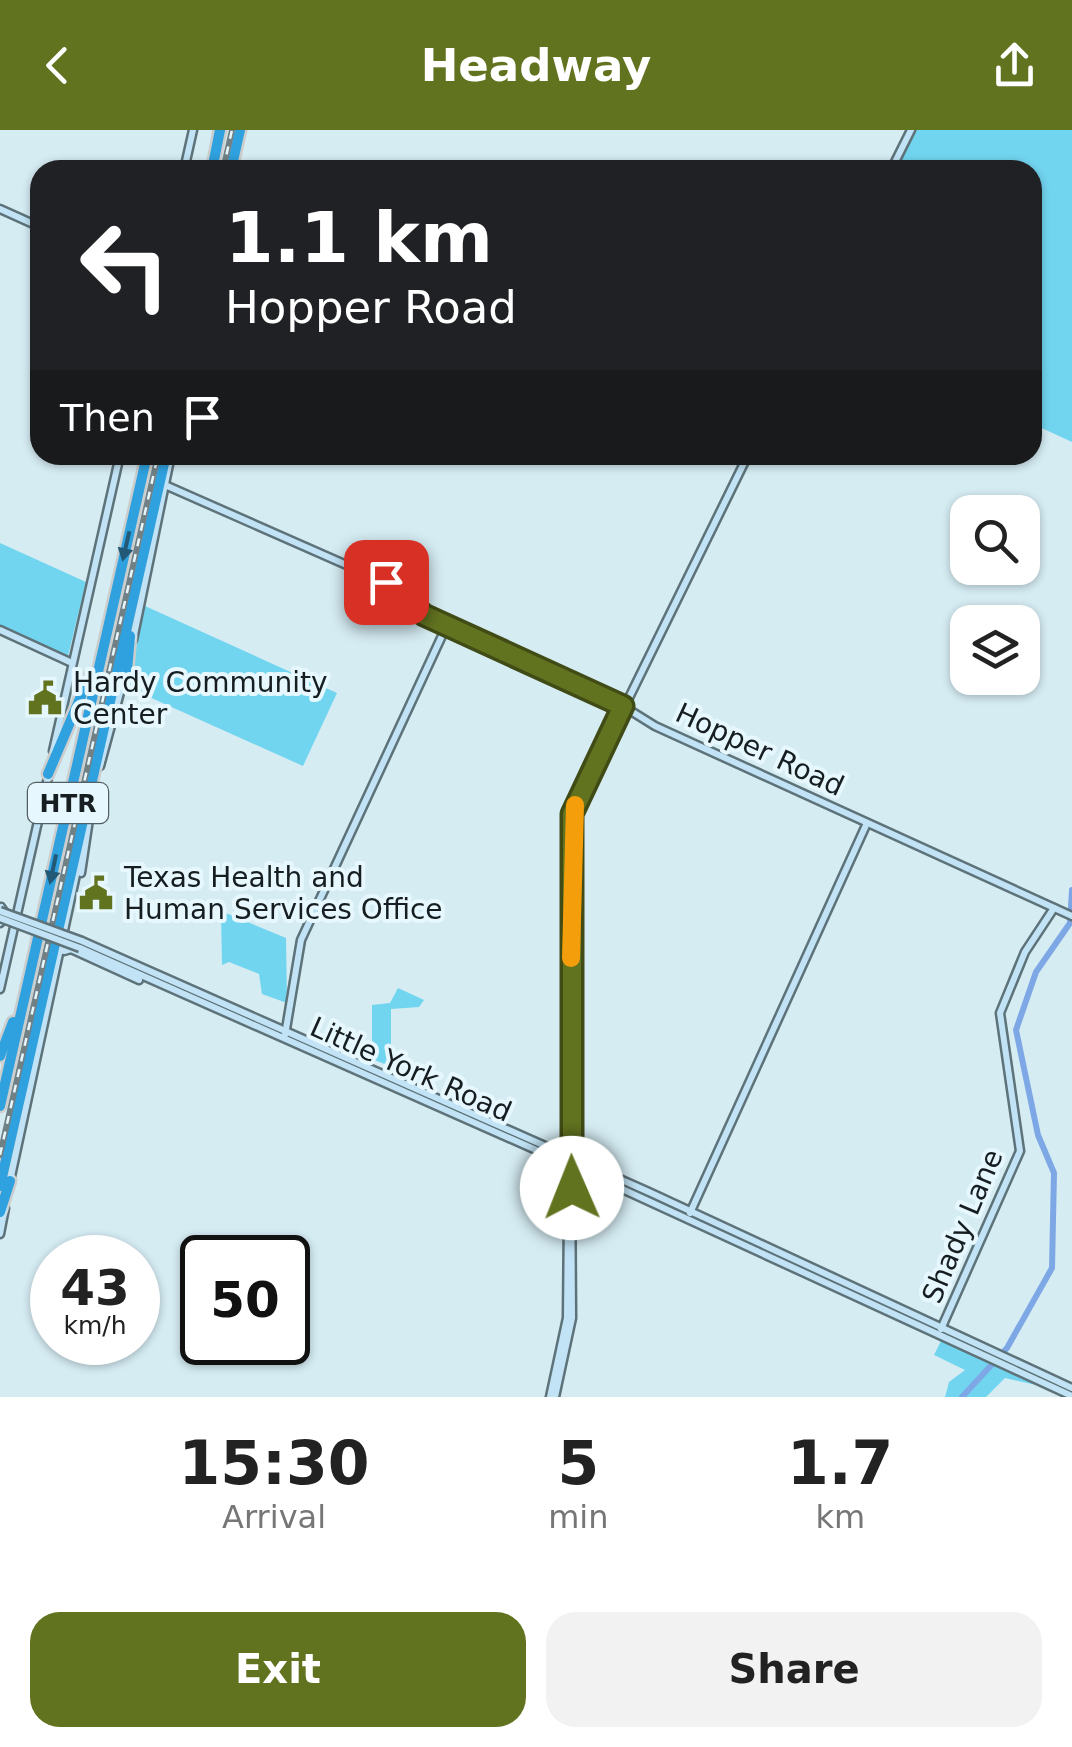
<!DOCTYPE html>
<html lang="en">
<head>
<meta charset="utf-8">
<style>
	body { margin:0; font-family:"DejaVu Sans",sans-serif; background:#f2f2f2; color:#222; height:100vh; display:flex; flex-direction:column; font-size:38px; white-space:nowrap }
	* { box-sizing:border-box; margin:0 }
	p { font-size:32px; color:#767676 }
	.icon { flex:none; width:55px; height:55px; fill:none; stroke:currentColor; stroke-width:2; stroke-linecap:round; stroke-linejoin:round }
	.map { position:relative; height:1267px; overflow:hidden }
	.panel { display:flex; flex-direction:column; background:#fff; flex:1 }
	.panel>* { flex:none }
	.banner { position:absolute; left:30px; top:30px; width:1012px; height:305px; border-radius:30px; box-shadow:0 2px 8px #0004; background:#202124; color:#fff; overflow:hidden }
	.tools { position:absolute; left:950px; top:365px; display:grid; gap:20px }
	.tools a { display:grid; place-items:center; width:90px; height:90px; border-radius:20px; background:#fff; box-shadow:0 2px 8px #0004; font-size:50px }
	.speed { position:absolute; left:30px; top:1105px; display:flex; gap:20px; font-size:50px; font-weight:700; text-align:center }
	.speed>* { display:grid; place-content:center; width:130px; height:130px; border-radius:50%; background:#fff; box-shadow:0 2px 8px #0004; line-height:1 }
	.speed small { font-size:25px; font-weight:400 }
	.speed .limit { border:5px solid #111; border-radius:15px; background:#fff; color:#111 }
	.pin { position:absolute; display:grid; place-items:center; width:85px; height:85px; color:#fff; margin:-42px; border-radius:20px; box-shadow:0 5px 15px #0006 }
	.me { position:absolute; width:110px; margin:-55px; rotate:359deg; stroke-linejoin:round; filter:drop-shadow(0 0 8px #0008) }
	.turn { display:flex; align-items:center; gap:35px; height:210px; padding:0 30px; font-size:45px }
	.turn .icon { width:130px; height:130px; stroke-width:2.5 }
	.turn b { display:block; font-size:70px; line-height:85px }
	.then { display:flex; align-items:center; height:95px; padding:0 30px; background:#0003; gap:20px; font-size:38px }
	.eta { display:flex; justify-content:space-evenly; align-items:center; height:170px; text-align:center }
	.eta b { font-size:60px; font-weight:600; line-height:70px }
	.action { display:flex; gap:20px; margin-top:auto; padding:20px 30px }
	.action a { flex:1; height:115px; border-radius:30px; background:#627320; color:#fff; font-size:40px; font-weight:600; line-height:115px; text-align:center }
	.action a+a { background:#f2f2f2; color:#222 }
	header { display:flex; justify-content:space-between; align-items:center; height:130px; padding:0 30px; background:#627320; color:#fff; font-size:45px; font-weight:600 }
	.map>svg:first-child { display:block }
	.green { fill:#72d5f0 }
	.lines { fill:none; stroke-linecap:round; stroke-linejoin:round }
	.river { stroke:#7ea8e5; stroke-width:6 }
	.secondary-casing { stroke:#5e7379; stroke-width:11 }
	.highway-casing { stroke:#cccece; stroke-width:15 }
	.secondary { stroke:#c1e3f5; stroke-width:6 }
	.highway { stroke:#2fa1df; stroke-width:10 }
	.rail-casing { stroke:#718085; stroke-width:6 }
	.rail { stroke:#e6f8fe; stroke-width:2.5; stroke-dasharray:8; stroke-linecap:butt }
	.secondary-bridge-casing { stroke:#5e7379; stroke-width:11; stroke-linecap:butt }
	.secondary-bridge { stroke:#c1e3f5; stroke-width:6 }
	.oneway { fill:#215976 }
	.route-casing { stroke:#404b15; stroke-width:25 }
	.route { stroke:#627320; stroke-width:18 }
	.slow { stroke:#f59e0b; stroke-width:18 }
	.labels { text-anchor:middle; stroke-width:8; stroke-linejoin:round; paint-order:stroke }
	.shield { fill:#e6f8fe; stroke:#545f63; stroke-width:2.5 }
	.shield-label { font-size:25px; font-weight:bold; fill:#161e21 }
	.poi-label { font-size:28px; fill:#161e21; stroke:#e6f8fe; text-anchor:start }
	.street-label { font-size:28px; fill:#161e21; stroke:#e6f8fe }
</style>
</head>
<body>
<header><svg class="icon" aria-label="back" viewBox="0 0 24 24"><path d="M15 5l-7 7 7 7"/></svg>Headway<svg class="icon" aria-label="share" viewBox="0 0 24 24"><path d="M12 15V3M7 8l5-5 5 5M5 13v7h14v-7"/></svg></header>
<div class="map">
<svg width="1072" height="1267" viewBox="0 0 1072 1267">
	<rect width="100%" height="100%" fill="#d5ecf3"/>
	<g class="green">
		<polygon points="914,0 1072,0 1072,312 1033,294 1032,40 894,40"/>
		<polygon points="0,413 86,452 68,526 0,496"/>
		<polygon points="145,476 337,563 303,636 127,557"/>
		<polygon points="221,781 286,808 287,873 262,864 259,844 229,832 222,835"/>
		<polygon points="398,858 424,870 419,877 391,879 391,932 387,935 372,929 372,875 390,873"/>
		<polygon points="941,1211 1036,1255 1005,1248 986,1267 945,1267 949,1252 965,1240 934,1225"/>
	</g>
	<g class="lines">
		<polyline class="river" points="962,1267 1007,1218 1052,1138 1054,1043 1038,1005 1016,900 1036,842 1070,793 1072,760"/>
		<g class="secondary-casing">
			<g id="secondary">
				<polyline points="184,40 193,0"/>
				<polyline points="891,40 911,0"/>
				<polyline points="0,79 40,97"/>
				<polyline points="165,355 376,448 424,485 623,576 655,596 1072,786"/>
				<polyline points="0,500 72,533"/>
				<polyline points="133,510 171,325"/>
				<polyline points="53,621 120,325"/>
				<polyline points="100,636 127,537"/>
				<polyline points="81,743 91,676"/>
				<polyline points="0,793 7,786 1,777"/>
				<polyline points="82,811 649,1062 1072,1258"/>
				<polyline points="80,818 570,1035 1072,1266"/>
				<polyline points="64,821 71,819 139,850"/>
				<polyline points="0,859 49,643"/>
				<polyline points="285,905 301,810 447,495"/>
				<polyline points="10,1051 80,726"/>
				<polyline points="690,1083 867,693"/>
				<polyline points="0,1104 5,1078"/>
				<polyline points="941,1199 1020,1021 1000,883 1025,822 1054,778"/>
				<polyline points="550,1267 567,1188 572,684 748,325"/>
				<polyline points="555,1267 572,1188 571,1036"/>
			</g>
		</g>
		<g class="highway-casing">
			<g id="highway">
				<polyline points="212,40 220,0"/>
				<polyline points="231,40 240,0"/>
				<polyline points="127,540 130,506"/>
				<polyline points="48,644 90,545"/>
				<polyline points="0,926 13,892"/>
				<polyline points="0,976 147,325"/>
				<polyline points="0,1056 166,325"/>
				<polyline points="0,1082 10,1051"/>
			</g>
		</g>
		<use href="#secondary" class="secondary"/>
		<use href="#highway" class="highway"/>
		<g class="rail-casing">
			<g id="rail">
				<polyline points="223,40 232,0"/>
				<polyline points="0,1025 158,325"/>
			</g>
		</g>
		<use href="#rail" class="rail"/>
		<g class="secondary-bridge-casing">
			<g id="secondary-bridge">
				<polyline points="0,781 82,811"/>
				<polyline points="0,788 80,818"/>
			</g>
		</g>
		<use href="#secondary-bridge" class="secondary-bridge"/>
	</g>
	<defs><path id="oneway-solid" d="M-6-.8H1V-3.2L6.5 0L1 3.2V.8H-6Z" transform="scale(2.5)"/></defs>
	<g class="oneway">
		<use href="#oneway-solid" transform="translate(126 416) rotate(103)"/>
		<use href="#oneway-solid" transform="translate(53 739) rotate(102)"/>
	</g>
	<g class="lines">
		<g class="route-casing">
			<polyline id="route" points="386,452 424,485 623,576 572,684 572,1058"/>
		</g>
		<use href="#route" class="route"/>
		<polyline class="slow" points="571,828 575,675"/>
	</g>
	<defs>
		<g id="civic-bare" transform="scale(2.7)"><path d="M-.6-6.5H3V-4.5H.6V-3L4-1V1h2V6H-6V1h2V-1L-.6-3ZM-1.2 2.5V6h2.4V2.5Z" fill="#627320" stroke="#e6f8fe" stroke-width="2.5" paint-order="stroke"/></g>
	</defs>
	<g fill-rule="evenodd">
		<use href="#civic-bare" x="45" y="568"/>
		<use href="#civic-bare" x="96" y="763"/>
	</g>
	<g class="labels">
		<rect class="shield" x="28" y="653" width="80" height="40" rx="8"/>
		<g class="shield-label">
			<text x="68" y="682">HTR</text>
		</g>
		<g class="poi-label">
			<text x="73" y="562">Hardy Community<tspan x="73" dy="32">Center</tspan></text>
			<text x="124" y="757">Texas Health and<tspan x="124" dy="32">Human Services Office</tspan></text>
		</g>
		<g class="street-label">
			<text transform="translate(760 619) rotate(25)" y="10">Hopper Road</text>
			<text transform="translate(411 939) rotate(24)" y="10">Little York Road</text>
			<text transform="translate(962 1096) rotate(-67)" y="10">Shady Lane</text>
		</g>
	</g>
</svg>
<div class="tools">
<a><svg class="icon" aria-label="search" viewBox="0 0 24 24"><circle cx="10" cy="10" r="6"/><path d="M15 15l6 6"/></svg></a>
<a><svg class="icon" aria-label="layers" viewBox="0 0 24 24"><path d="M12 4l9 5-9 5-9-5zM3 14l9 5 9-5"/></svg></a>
</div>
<div class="speed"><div>43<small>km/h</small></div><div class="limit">50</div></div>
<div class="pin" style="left:386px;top:452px;background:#d93025"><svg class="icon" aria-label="arrive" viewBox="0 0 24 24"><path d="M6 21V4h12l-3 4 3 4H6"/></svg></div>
<svg class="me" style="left:572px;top:1058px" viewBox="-20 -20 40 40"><circle r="19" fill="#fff"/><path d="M0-13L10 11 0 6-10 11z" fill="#627320"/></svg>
<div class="banner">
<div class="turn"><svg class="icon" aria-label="left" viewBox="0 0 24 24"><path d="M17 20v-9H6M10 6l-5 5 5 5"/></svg><div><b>1.1 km</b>Hopper Road</div></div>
<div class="then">Then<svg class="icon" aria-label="arrive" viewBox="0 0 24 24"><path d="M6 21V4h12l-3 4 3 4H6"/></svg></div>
</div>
</div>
<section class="panel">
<div class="eta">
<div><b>15:30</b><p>Arrival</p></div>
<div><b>5</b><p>min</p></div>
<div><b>1.7</b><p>km</p></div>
</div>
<div class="action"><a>Exit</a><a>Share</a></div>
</section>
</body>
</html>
